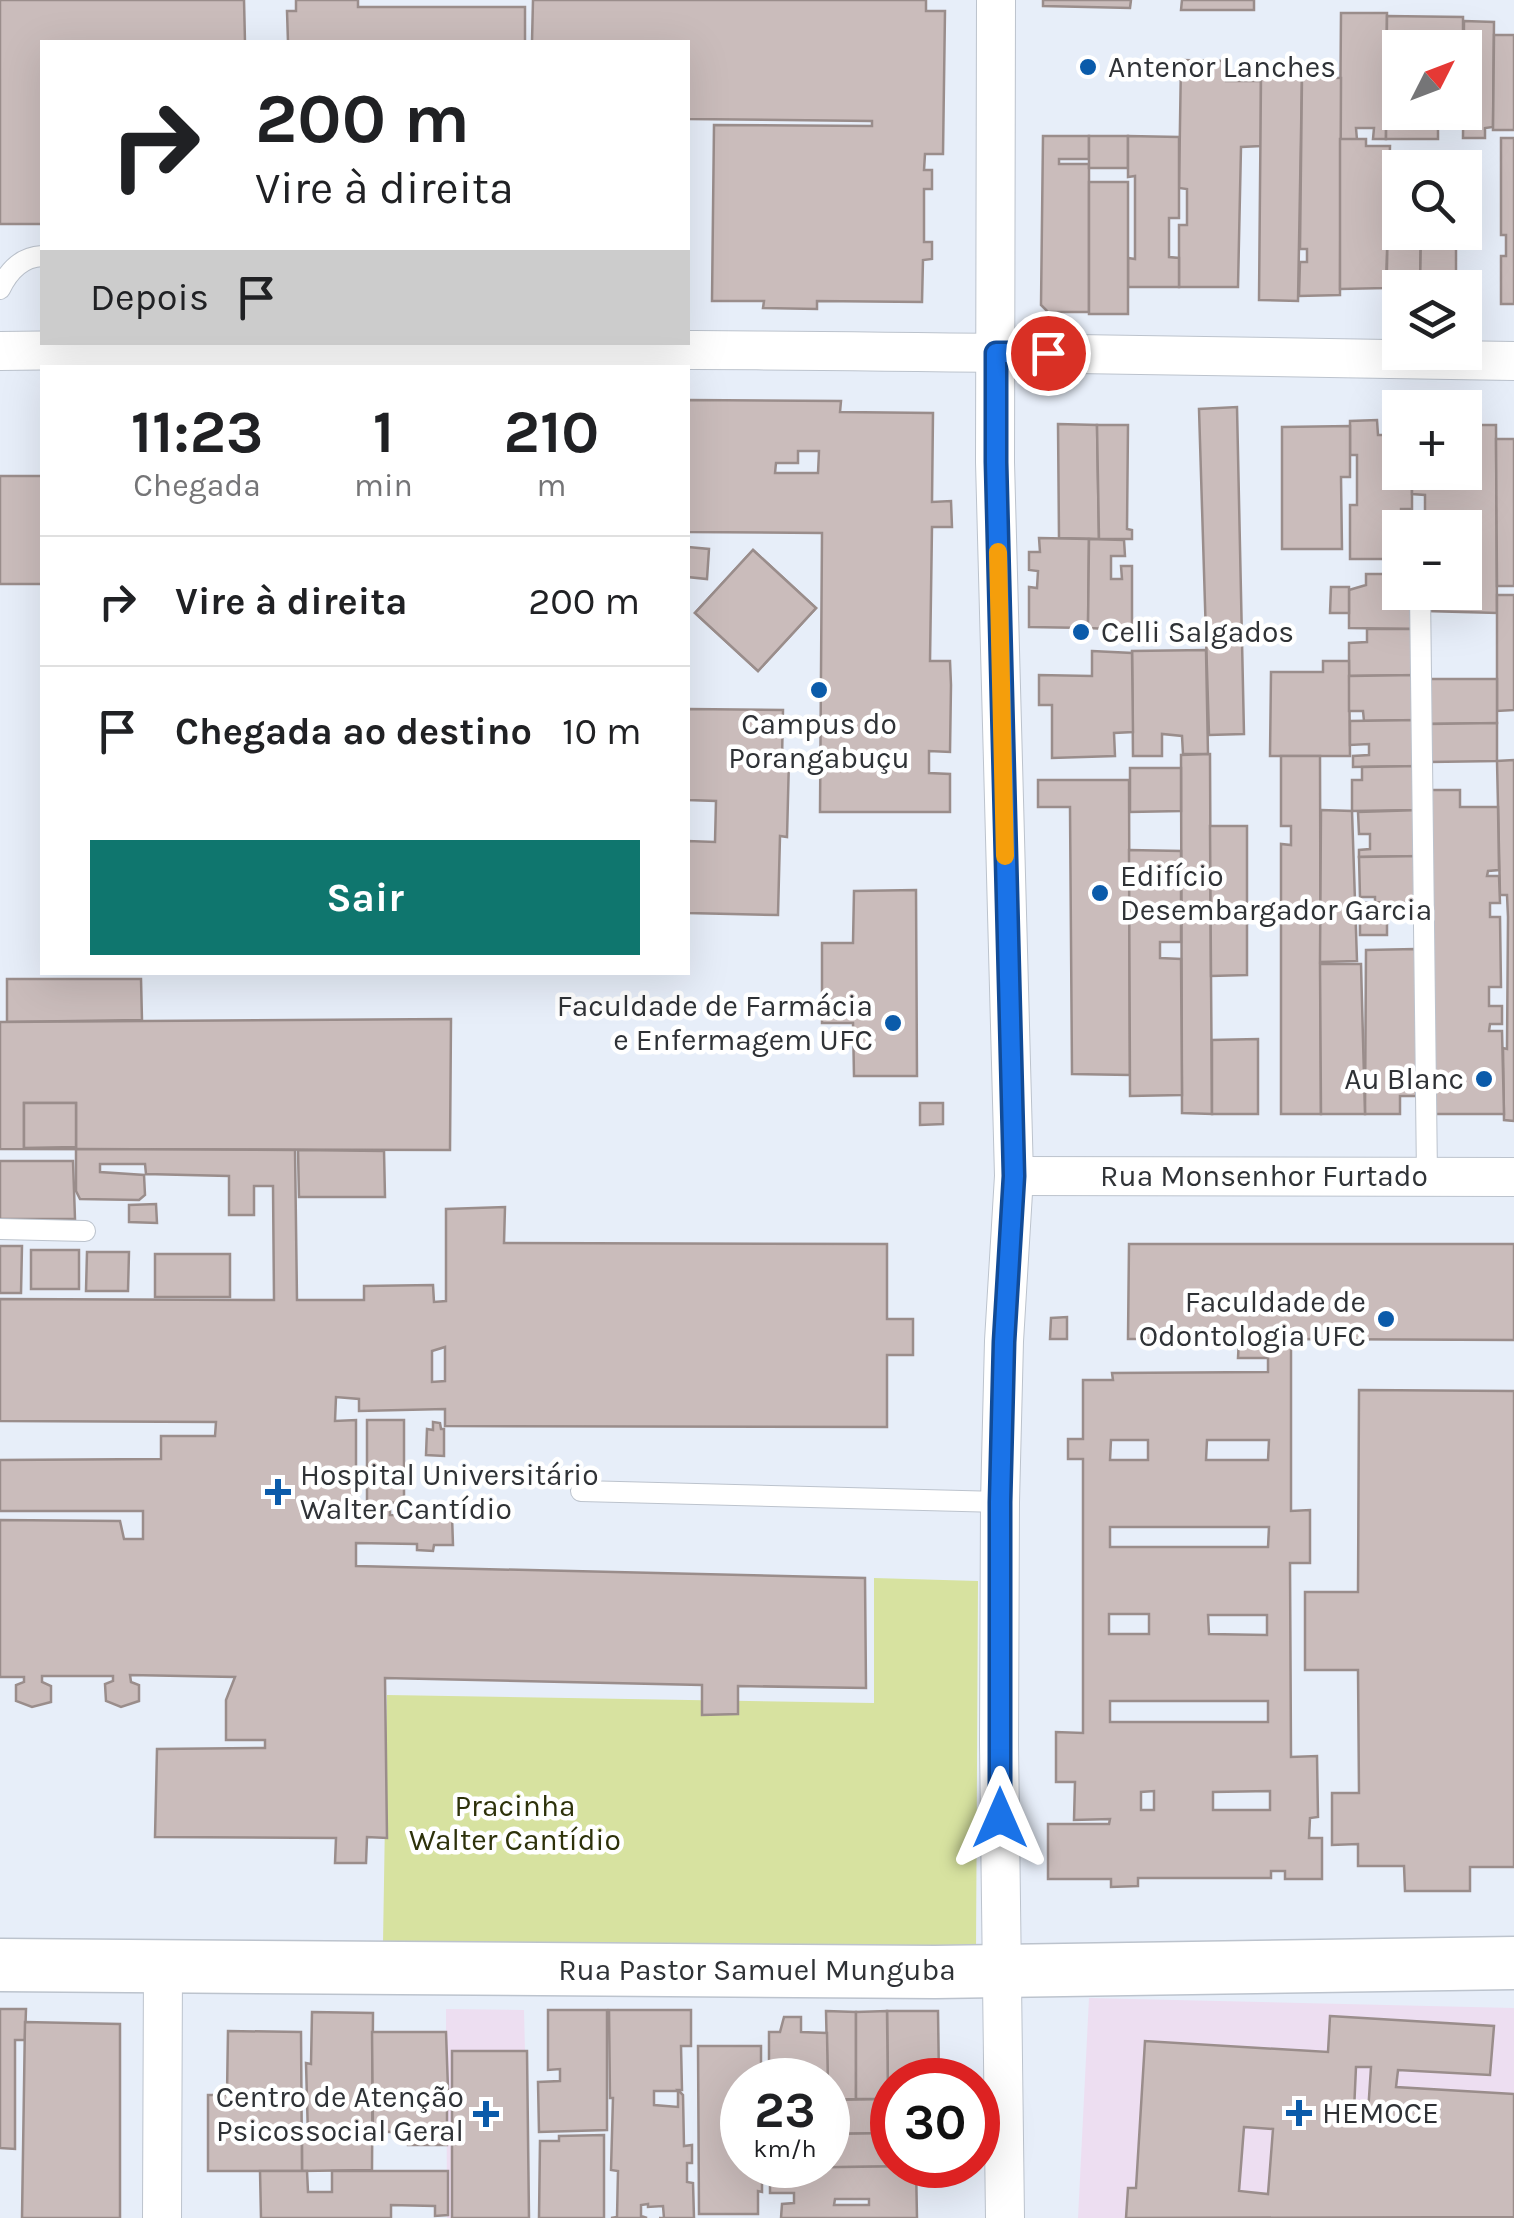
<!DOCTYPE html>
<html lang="pt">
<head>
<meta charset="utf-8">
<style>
	body { margin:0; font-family:Karla,sans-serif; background:#f2f2f2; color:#202124; height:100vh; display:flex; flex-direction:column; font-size:38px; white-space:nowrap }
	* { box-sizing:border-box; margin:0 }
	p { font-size:32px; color:#757577 }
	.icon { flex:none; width:55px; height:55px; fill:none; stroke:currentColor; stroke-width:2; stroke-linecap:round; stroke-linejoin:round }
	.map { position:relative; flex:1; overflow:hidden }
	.panel { position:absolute; left:40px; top:365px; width:650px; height:610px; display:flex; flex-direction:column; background:#fff; border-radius:0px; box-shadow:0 10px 40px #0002 }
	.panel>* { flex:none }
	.banner { position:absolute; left:40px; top:40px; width:650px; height:305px; border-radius:0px; box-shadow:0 10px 40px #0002; background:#fff; color:#202124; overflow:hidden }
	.needle { width:65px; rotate:48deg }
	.buttons { position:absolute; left:1382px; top:30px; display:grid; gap:20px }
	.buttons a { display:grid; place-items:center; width:100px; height:100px; border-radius:0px; background:#fff; box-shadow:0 10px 40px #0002; font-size:50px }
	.speed { position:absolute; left:720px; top:2058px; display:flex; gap:20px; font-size:50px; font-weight:700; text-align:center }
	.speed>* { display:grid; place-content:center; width:130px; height:130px; border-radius:50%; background:#fff; box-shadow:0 10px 40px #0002; line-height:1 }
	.speed small { font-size:25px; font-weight:400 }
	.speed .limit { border:15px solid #d22; background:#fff; color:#111 }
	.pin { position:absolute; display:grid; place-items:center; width:85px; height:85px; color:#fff; margin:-42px; border:5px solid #fff; border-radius:50%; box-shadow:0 2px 10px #0007 }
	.me { position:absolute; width:110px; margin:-55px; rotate:0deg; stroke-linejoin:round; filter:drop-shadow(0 0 8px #0008) }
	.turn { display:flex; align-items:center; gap:35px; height:210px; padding:0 50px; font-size:45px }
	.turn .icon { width:130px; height:130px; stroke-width:2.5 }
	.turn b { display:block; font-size:70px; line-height:85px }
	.then { display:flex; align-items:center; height:95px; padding:0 50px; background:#0003; gap:20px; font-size:38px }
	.eta { display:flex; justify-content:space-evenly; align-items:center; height:170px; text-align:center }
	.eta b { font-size:60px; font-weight:700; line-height:70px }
	.primary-button { display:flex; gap:20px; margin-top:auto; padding:20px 50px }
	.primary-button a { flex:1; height:115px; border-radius:0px; background:#0f766e; color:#fff; font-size:40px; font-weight:700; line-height:115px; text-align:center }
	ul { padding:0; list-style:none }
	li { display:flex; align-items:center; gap:30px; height:130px; padding:0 50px; border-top:2px solid #e0e0e0 }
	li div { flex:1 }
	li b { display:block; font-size:38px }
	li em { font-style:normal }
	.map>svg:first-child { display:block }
	.medical { fill:#eddef1 }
	.green { fill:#d7e2a0 }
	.building { fill:#cabcbb; stroke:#9a8d8b; stroke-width:2.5; fill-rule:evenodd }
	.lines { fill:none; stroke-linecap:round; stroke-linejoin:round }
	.lane-casing { stroke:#bcc3cd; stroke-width:22 }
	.street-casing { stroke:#bcc3cd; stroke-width:40 }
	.secondary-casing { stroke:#bcc3cd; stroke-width:55 }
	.lane { stroke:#fff; stroke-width:20 }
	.street { stroke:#fff; stroke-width:38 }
	.secondary { stroke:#fff; stroke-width:52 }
	.route-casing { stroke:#114b97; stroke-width:25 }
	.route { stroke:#1a73e8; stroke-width:18 }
	.slow { stroke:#f59e0b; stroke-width:18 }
	.poi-dot { fill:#0b5baa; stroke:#fff; stroke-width:4 }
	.labels { text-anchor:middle; stroke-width:9; stroke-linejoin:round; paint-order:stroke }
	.poi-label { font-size:30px; fill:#2f3236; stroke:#fff; text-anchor:start }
	.street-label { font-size:30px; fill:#2f3236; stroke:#fff }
	.park-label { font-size:30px; fill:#2d310a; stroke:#fff }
</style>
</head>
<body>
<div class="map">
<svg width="1514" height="2218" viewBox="0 0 1514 2218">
	<rect width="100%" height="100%" fill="#e7eef9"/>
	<g class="medical">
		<polygon points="1089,1998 1514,2008 1514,2218 1078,2218"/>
		<polygon points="446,2009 524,2010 529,2218 447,2218"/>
	</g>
	<polygon class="green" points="874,1578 978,1581 976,1953 383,1944 387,1695 874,1703"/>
	<g class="building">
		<polygon points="0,0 244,0 245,42 42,42 42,224 0,224"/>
		<polygon points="296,0 358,0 358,7 525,7 525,42 288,42 287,11 296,11"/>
		<polygon points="533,0 926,0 926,11 945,11 943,154 925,154 924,170 932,170 932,189 924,189 924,242 932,242 932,259 923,260 922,302 817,301 817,309 763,308 764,301 712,301 714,125 872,126 872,121 688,119 688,42 532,42"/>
		<polygon points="1043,0 1131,0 1130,8 1043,6"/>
		<polygon points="1182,0 1254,0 1254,10 1181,10"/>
		<polygon points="1341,13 1387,13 1386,139 1373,139 1374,128 1356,128 1357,140 1340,139"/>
		<polygon points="1387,16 1463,17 1463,48 1400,48 1400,112 1438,112 1438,139 1386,139"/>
		<polygon points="1464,21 1494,22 1493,127 1485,128 1485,138 1463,138"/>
		<polygon points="1494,35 1514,35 1514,130 1493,130"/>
		<polygon points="1181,60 1226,61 1226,81 1261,81 1261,146 1241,147 1238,287 1179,287 1179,225 1187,225 1187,189 1179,188"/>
		<polygon points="1261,77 1302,77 1298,301 1259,300"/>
		<polygon points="1302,77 1341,78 1340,295 1299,296 1300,262 1307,262 1307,249 1300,249"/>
		<polygon points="1043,136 1089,136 1089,159 1059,159 1059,164 1089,164 1089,312 1048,312 1041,305"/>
		<rect x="1089" y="136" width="39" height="32"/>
		<polygon points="1128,136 1179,137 1179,218 1169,218 1169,257 1179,258 1179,287 1128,287 1128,258 1135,259 1135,176 1128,177"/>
		<polygon points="1501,138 1514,138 1514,304 1501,304 1501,256 1506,256 1506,235 1501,235"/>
		<polygon points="1340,139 1366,139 1366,146 1390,146 1386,288 1340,289"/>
		<polygon points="1389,165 1421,166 1400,168 1400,232 1421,232 1420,288 1400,288 1400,317 1386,316"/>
		<rect x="1089" y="182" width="39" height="132"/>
		<polygon points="1421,232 1456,232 1456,288 1420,288"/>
		<path d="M688,400L841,401L840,412L933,413L932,502L951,501L952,527H932L930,661H950L951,685L950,752L929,751V773L950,774V812H820L822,533L688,532ZM798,451H819L818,473H775L776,463H798Z"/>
		<polygon points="1237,407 1244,734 1209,735 1199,409"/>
		<polygon points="1377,420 1378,435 1400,435 1400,472 1412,472 1412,509 1401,509 1400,559 1350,559 1350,505 1357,505 1357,455 1350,455 1350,421"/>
		<polygon points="1058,424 1097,425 1099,539 1059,538"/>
		<polygon points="1097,425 1128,425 1127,529 1132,530 1132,539 1099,539"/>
		<polygon points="1465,425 1496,425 1497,613 1426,611 1426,592 1465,592 1465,528 1425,528 1425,495 1412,494 1412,472 1465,472"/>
		<polygon points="1350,426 1350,477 1341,477 1342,549 1282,549 1282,427"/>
		<polygon points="1496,439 1514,439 1514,586 1497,586"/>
		<rect x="0" y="476" width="42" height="108"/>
		<polygon points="1039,538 1089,539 1088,628 1029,627 1029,587 1037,588 1038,571 1029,570 1029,552 1040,552"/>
		<polygon points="1089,539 1124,540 1125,556 1111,556 1111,579 1122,579 1121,566 1132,566 1132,630 1088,628"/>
		<polygon points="688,547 709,549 707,579 688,577"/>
		<path d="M753,550L816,608L758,671L695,613ZM755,597L768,609L756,623L743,610Z"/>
		<polygon points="753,550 816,608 758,671 695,613"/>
		<polygon points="1366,574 1400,574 1400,592 1415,592 1416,629 1349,628 1349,590 1366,585"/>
		<polygon points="1331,587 1349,587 1349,613 1330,613"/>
		<polygon points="1497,595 1514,595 1514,710 1497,711"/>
		<polygon points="1367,629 1416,629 1417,675 1349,676 1349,643 1367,642"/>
		<polygon points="1206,650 1208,754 1183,754 1182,736 1162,734 1162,756 1133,756 1132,651"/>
		<polygon points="1092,651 1132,653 1133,732 1114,733 1115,756 1052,758 1052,705 1039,705 1039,675 1092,676"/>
		<polygon points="1323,661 1349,661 1350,756 1270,756 1271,672 1323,672"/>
		<polygon points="1417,675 1418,720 1364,721 1363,711 1349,711 1349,676"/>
		<polygon points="1428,679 1497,679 1497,723 1428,724"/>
		<polygon points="688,709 783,710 782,759 789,759 787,837 780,836 778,915 688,913 688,841 715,842 716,801 688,800"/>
		<polygon points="1418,720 1419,766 1353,767 1353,756 1369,755 1369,744 1350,745 1350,721"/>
		<polygon points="1497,723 1497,761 1430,762 1428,724"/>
		<polygon points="1210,754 1211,976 1212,1114 1182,1113 1181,755"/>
		<polygon points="1281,756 1320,756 1321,1114 1281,1114 1281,844 1291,845 1291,826 1281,826"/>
		<polygon points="1514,760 1514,1121 1504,1120 1503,1048 1507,1049 1508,917 1507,895 1500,895 1497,761"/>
		<polygon points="1419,766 1420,810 1352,811 1352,780 1362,780 1362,767"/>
		<polygon points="1130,768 1181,768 1181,811 1130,812"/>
		<polygon points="1038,780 1129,780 1130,1075 1072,1074 1070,807 1038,807"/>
		<polygon points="1431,790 1460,790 1460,807 1498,807 1499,870 1488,871 1487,876 1499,876 1500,903 1490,903 1490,917 1500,917 1501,987 1489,987 1489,1006 1502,1006 1502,1024 1490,1024 1489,1031 1502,1031 1504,1114 1431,1114"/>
		<polygon points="1321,810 1352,811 1357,961 1320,962"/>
		<polygon points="1420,810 1421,856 1359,857 1359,850 1370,849 1370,834 1359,834 1358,812"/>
		<polygon points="1210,826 1247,826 1247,975 1211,976"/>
		<polygon points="1129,850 1181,851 1181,942 1160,942 1160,958 1181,959 1182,1095 1130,1096"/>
		<polygon points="1421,856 1422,903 1375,903 1375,897 1360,897 1359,857"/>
		<polygon points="916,890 917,1076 854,1076 853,1023 822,1023 822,943 853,943 854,891"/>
		<polygon points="1387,902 1387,935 1360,935 1360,903"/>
		<polygon points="1415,949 1421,1096 1400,1096 1400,1114 1365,1114 1366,950"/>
		<polygon points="1320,964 1361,964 1365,1114 1321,1114"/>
		<polygon points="7,979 141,979 142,1020 7,1022"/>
		<path d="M451,1019L450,1150L0,1149V1022ZM24,1103H76V1147L24,1148Z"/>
		<polygon points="1258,1039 1258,1114 1212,1114 1212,1040"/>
		<polygon points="24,1103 76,1103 76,1147 24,1148"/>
		<polygon points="920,1103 943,1103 943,1124 920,1125"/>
		<path d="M76,1149L295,1150L297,1300H364V1286L433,1285L434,1302L446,1301V1209L505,1207L504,1243L887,1244V1319H913V1355H887V1427L445,1426V1409L359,1411V1399L336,1397L335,1421L356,1420V1514L367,1515V1420H404V1502L390,1503V1515L452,1516L453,1545H434L433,1551L417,1550V1544L356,1543V1566L865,1578L866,1688L738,1686V1714L702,1715V1685L385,1678L387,1838L367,1837L366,1863H335L336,1838L155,1837L157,1749L265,1748V1740H226V1700L235,1677L130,1675L131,1682L139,1685V1701L121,1707L106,1701L105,1684L113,1681V1676H42V1682L51,1686V1702L32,1707L16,1701V1685L24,1682V1677H0V1520L120,1521L124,1539H143V1511H0V1460L161,1459V1436H215L216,1422L0,1421V1299L274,1300L273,1186H254V1215H229V1176L146,1174L145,1164H100V1172L144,1175L145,1195L139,1200L80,1199L76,1191ZM445,1347V1381L432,1382V1351Z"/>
		<polygon points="298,1150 384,1151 385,1197 299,1197"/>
		<polygon points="0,1161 73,1161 75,1219 0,1219"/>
		<polygon points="156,1204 157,1223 129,1222 129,1205"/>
		<path d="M1129,1244H1514V1340L1291,1339V1511L1310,1510V1563H1290L1291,1757L1317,1756L1318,1817L1310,1818L1309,1838H1322V1879H1285V1871H1271V1878H1138V1886L1111,1887V1879H1048V1824H1109L1110,1819L1074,1820L1075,1782H1056V1732L1083,1733V1459H1068V1439H1083V1380H1113L1112,1373L1268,1372V1358H1238L1239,1339H1128ZM1111,1440H1148V1460H1110ZM1207,1440H1269L1268,1460H1206ZM1110,1527H1269L1268,1547H1110ZM1109,1614H1149V1634H1109ZM1208,1615H1267V1635L1209,1634ZM1110,1701H1268V1722H1110ZM1154,1791V1810H1141V1792ZM1270,1791V1810H1213V1792Z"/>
		<polygon points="0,1246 22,1246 21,1293 0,1293"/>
		<rect x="31" y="1250" width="48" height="39"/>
		<polygon points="87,1252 129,1252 128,1291 86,1291"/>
		<rect x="155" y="1254" width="75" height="43"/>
		<polygon points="1067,1317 1067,1339 1050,1339 1051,1318"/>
		<polygon points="1359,1390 1514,1391 1514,1867 1470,1867 1470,1891 1405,1891 1404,1866 1358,1866 1358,1844 1332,1845 1332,1793 1359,1793 1358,1670 1305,1670 1305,1592 1358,1592"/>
		<polygon points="433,1422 440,1423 441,1429 444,1429 444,1456 426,1455 427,1429 433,1430"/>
		<polygon points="0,2009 26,2009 25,2040 15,2040 15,2149 0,2148"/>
		<polygon points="548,2010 607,2010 607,2130 539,2132 538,2082 560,2081 560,2069 548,2070"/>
		<path d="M609,2010H691V2046H681L682,2090H678L683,2095L684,2146L692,2145V2163H687V2182L693,2183L694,2218H659H664L663,2206L648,2207V2204L641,2205V2216L647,2218H611L617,2217L618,2171L611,2170L613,2098H610ZM654,2091H678V2107L654,2105Z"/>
		<polygon points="826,2011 856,2012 856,2099 828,2100"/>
		<polygon points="887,2011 938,2011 939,2080 892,2080 892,2099 888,2099"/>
		<polygon points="887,2011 888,2099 856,2099 856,2012"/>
		<polygon points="312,2012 373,2013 372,2170 302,2171 302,2137 308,2136 306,2063 311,2064"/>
		<path d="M1330,2016L1494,2026L1490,2075L1398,2070L1396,2087L1514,2094V2217L1126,2218L1128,2188H1136L1145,2041L1328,2052ZM1356,2067H1371L1368,2113L1354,2111ZM1244,2127L1273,2129L1268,2194L1239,2191Z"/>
		<polygon points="784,2017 801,2017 801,2032 827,2033 828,2089 828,2100 828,2080 769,2080 769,2032 780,2032"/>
		<polygon points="25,2022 120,2024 120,2218 22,2218"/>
		<polygon points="228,2031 301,2032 302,2171 208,2171 208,2095 227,2095"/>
		<polygon points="372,2032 446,2032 448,2089 439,2090 439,2097 447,2096 447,2145 408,2145 408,2133 373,2131"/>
		<polygon points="698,2046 761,2046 761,2080 742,2080 742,2165 762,2165 762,2192 758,2191 758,2214 699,2214"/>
		<polygon points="452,2051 527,2051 529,2218 452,2218"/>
		<polygon points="888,2099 892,2099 892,2133 828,2134 828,2100"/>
		<polygon points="892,2133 892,2165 942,2165 942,2166 770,2168 770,2165 828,2165 828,2134"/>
		<polygon points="604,2135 604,2218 539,2218 540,2141 559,2141 559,2136"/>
		<path d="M916,2166L917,2218H781L782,2204L794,2203V2193H770V2168ZM835,2199H869V2205H834Z"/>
		<polygon points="260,2171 307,2171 308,2192 332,2192 332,2171 448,2171 448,2215 435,2216 435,2206 391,2205 391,2218 261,2218"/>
	</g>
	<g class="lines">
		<g class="lane-casing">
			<g id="lane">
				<path d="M0,289C9,270 22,257 42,256"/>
				<polyline points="1420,592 1427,1177"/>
				<polyline points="0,1229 85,1231"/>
				<polyline points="581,1491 1000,1502"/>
			</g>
		</g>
		<g class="street-casing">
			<g id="street">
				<polyline points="996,0 995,462 1014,1176 1004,1341 1000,1502 999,1744 1005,2218"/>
				<path d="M0,351C505,345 1009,352 1514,361"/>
				<polyline points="1014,1176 1514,1177"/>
				<polyline points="162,2218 163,1966"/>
			</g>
		</g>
		<g class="secondary-casing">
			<polyline id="secondary" points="0,1965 935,1972 1514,1963"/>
		</g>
		<use href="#lane" class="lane"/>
		<use href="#street" class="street"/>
		<use href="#secondary" class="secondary"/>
	</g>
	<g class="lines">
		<g class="route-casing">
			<polyline id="route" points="1000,1818 1000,1502 1004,1342 1014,1176 996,462 996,353 1048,353"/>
		</g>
		<use href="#route" class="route"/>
		<polyline class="slow" points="998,552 1005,856"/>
	</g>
	<g class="poi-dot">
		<circle cx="1088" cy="67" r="10"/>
		<circle cx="1081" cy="632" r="10"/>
		<circle cx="819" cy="690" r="10"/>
		<circle cx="1100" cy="893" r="10"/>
		<circle cx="893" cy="1023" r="10"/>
		<circle cx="1484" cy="1079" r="10"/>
		<circle cx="1386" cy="1319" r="10"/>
		<path d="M273 1477h10v10h10v10h-10v10h-10v-10h-10v-10h10z"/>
		<path d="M1294 2098h10v10h10v10h-10v10h-10v-10h-10v-10h10z"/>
		<path d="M481 2099h10v10h10v10h-10v10h-10v-10h-10v-10h10z"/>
	</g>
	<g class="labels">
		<g class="poi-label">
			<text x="1108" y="77">Antenor Lanches</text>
			<text x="1101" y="642">Celli Salgados</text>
			<text x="819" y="734" text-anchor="middle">Campus do<tspan x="819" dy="34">Porangabuçu</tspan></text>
			<text x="1120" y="886">Edifício<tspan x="1120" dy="34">Desembargador Garcia</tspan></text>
			<text x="873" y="1016" text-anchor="end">Faculdade de Farmácia<tspan x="873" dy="34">e Enfermagem UFC</tspan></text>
			<text x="1464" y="1089" text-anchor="end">Au Blanc</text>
			<text x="1366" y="1312" text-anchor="end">Faculdade de<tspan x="1366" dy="34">Odontologia UFC</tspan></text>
			<text x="300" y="1485">Hospital Universitário<tspan x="300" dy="34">Walter Cantídio</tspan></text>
			<text x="464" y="2107" text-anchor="end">Centro de Atenção<tspan x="464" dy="34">Psicossocial Geral</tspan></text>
			<text x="1322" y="2123">HEMOCE</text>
		</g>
		<g class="street-label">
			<text x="1264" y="1186">Rua Monsenhor Furtado</text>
			<text x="757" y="1980">Rua Pastor Samuel Munguba</text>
		</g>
		<g class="park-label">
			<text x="515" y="1816">Pracinha<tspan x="515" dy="34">Walter Cantídio</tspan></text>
		</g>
	</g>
</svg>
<div class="buttons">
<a><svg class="needle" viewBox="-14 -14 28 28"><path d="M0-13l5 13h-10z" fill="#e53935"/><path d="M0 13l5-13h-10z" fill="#757577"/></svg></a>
<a><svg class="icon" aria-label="search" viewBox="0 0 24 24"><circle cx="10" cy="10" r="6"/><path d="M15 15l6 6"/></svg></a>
<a><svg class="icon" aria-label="layers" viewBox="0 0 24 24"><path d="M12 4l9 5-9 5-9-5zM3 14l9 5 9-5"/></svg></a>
<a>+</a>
<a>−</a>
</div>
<div class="speed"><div>23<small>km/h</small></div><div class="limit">30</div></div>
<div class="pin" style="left:1048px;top:353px;background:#d93025"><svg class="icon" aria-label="arrive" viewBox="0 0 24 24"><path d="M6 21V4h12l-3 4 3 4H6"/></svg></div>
<svg class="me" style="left:1000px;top:1818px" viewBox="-20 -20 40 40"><path d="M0-17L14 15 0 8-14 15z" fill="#1a73e8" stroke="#fff" stroke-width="4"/></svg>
<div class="banner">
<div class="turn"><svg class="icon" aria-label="right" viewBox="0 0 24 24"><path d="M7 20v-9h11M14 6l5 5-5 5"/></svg><div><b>200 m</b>Vire à direita</div></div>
<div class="then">Depois<svg class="icon" aria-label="arrive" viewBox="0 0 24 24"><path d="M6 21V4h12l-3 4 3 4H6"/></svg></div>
</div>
<section class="panel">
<div class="eta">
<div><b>11:23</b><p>Chegada</p></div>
<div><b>1</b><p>min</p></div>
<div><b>210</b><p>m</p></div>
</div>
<ul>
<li><svg class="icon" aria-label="right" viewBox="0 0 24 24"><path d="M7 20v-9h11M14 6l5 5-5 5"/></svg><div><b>Vire à direita</b></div><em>200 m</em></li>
<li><svg class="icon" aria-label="arrive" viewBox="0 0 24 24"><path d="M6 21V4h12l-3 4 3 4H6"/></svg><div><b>Chegada ao destino</b></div><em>10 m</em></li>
</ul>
<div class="primary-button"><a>Sair</a></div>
</section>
</div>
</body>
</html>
